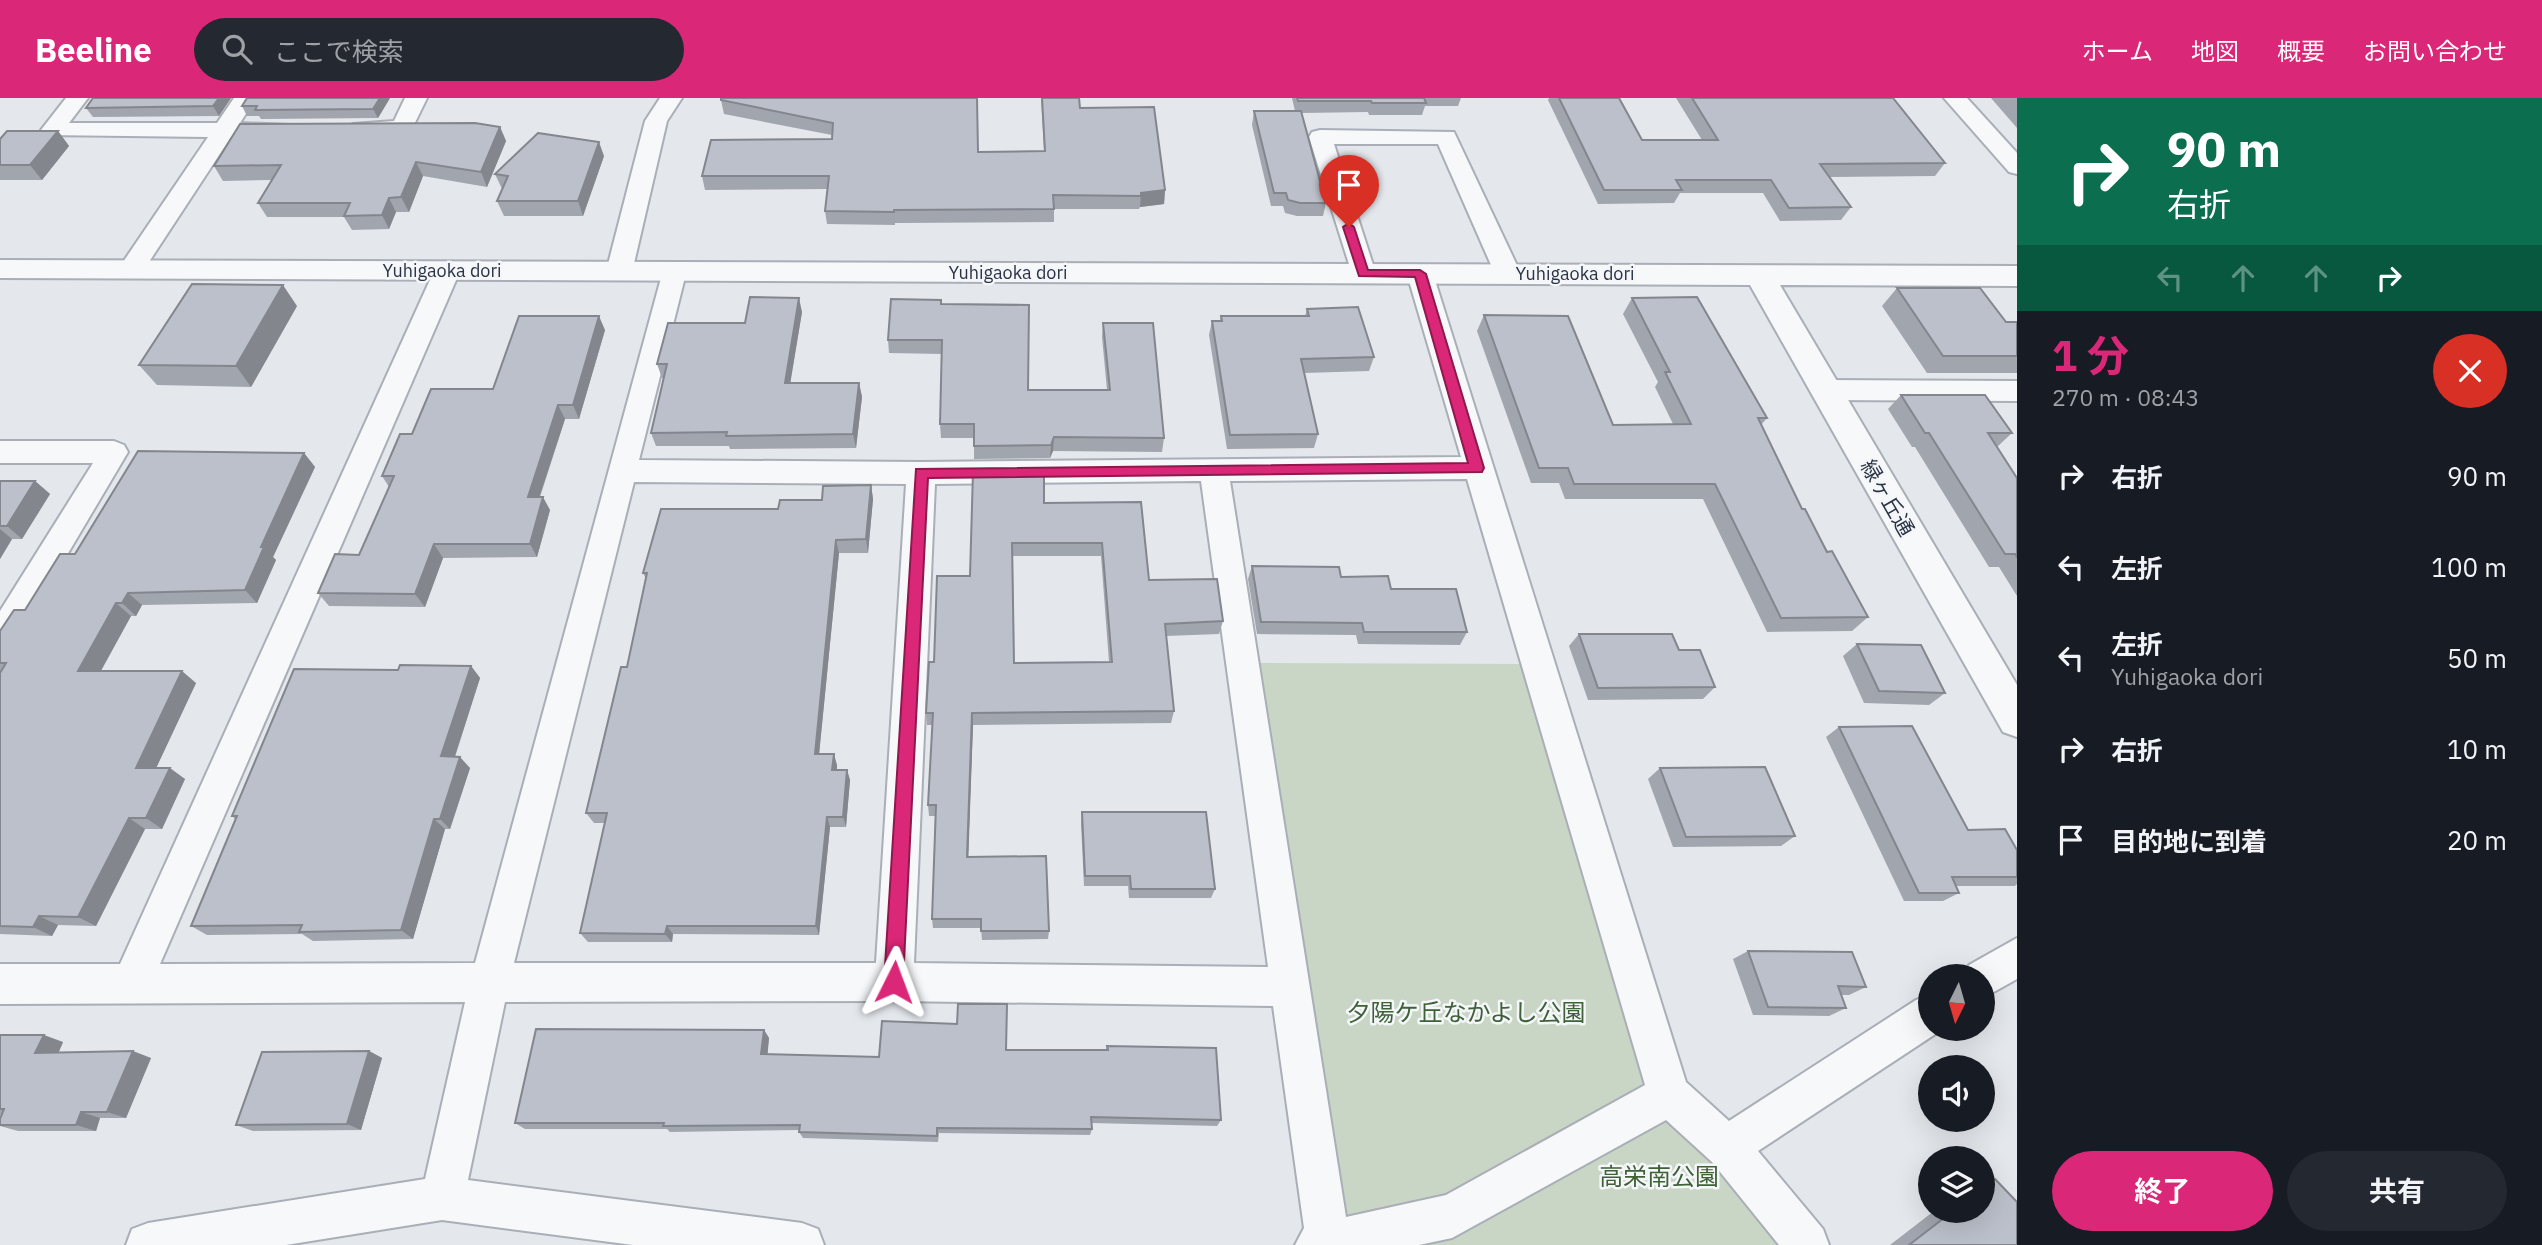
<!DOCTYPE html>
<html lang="ja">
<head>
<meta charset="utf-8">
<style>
	body { margin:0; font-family:"IBM Plex Sans","Noto Sans JP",sans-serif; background:#242831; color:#f1f3f6; height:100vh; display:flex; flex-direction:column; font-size:26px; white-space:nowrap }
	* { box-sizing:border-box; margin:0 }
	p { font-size:23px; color:#9ea1a6 }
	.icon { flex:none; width:38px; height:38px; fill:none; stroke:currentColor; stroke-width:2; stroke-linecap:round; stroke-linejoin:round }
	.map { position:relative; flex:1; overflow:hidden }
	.side { display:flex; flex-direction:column; background:#171b24; width:525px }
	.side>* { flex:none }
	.top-card { background:#0b6e4f; color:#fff; overflow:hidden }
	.needle { width:46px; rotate:185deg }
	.buttons { position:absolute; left:1918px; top:866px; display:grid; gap:14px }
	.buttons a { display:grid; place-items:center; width:77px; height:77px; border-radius:50%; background:#171b24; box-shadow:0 7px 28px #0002; font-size:35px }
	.pin { position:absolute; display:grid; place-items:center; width:60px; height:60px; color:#fff; margin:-72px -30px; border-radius:50% 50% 50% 0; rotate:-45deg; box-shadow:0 0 7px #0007 }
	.pin .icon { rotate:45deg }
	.me { position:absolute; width:77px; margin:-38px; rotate:3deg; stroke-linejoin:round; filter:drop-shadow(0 0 5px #0008) }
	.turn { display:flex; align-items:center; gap:24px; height:147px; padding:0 35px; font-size:32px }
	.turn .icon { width:91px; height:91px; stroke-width:2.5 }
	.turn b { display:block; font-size:49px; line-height:60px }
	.lanes { display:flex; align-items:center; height:66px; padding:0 35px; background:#0003; justify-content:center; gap:35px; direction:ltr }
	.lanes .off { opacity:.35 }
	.round { display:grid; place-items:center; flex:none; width:74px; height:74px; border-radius:37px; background:#242831 }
	.summary { display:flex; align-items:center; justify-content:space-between; height:119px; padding:0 35px }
	h1 { font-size:42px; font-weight:700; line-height:52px; color:#db2777 }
	.primary-button { display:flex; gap:14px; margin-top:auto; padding:14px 35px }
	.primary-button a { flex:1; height:80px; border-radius:42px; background:#db2777; color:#fff; font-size:28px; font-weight:700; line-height:80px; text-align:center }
	.primary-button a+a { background:#242831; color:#f1f3f6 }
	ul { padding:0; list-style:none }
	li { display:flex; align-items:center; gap:21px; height:91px; padding:0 35px }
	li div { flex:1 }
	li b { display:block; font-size:26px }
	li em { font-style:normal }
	header { display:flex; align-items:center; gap:42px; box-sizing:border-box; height:98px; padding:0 35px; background:#db2777; color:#fff }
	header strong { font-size:33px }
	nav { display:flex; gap:38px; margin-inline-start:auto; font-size:24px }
	.search { width:490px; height:63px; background:#242831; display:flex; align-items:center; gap:18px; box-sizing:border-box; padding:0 24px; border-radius:38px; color:#9ea1a6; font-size:26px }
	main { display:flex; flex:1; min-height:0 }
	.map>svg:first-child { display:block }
	.green { fill:#c9d6c5 }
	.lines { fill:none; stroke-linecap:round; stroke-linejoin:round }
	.minor-casing { stroke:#a9aeb7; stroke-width:4 }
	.tertiary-casing { stroke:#a9aeb7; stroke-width:4 }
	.minor { fill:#f7f8fa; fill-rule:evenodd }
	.tertiary { fill:#f7f8fa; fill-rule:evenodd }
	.wall { fill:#a1a5ae; fill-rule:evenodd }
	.shaded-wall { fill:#83868d }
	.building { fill:#bbc0ca; stroke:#83868d; stroke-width:2; fill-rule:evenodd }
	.route { fill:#db2777; stroke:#8e194d; stroke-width:2 }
	.labels { text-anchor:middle; stroke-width:5; stroke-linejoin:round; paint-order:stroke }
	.far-street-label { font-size:18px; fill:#2b3445; stroke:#f4f6f9 }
	.street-label { font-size:21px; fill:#2b3445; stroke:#f4f6f9 }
	.near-park-label { font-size:24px; fill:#3f6138; stroke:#f4f6f9 }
</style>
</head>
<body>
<header>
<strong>Beeline</strong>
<div class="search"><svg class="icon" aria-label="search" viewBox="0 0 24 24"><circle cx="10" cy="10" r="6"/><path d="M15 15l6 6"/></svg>ここで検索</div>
<nav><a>ホーム</a><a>地図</a><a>概要</a><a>お問い合わせ</a></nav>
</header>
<main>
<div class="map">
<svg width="2017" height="1147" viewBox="0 0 2017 1147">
	<rect width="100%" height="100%" fill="#e4e7ec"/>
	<polygon class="green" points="1242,565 1536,566 1669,997 1807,1147 1317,1147"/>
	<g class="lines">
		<g class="minor-casing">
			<g id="minor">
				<polygon points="66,0 88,0 69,25 217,25 234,0 256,0 240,25 291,27 294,32 291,37 283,39 231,39 141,176 132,178 123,176 119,170 208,39 44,37 41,32"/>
				<polygon points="405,0 427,0 410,35 361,38 353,36 350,31 353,26 394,23"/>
				<polygon points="660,0 682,0 667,23 632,174 628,180 619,182 610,180 606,174 645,23"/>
				<polygon points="1944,0 1967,0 2017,55 2017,76 2009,74"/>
				<polygon points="1320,32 1454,34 1521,176 1517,182 1508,184 1499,182 1495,176 1438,46 1334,46 1376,176 1372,182 1363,184 1354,182 1309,39 1312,34"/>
				<path d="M447,165L456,167L460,173L160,866L475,865L664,169L673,167L682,169L686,175L639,362L921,364L1461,359L1407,176L1411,170L1420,168L1429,170L1433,176L1686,984L1729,1023L1916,902L1930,896V931H1943L1758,1053L1823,1131L1829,1147H1779L1712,1064L1666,1022L1452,1140L1419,1147H1295L1304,1130L1273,908L894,903L505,904L468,1082L802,1125L818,1131L824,1147H633L442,1122L286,1147H126L132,1131L148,1125L425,1081L465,904L0,906V866H120L434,173L438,167ZM1467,381L1645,987L1446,1097L1346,1119L1230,383ZM1201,383L1268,869L914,865L935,386ZM634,384L906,386L876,865H514Z"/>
				<polygon points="1824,282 2017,283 2017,303 1824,302 1814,299 1810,292 1814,285"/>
				<polygon points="0,343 114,343 124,347 128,354 12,550 0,554 0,513 93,365 0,365"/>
				<polygon points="2017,840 2017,881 1983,900 1983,878 1964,878 1969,867"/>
			</g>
		</g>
		<g class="tertiary-casing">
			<polygon id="tertiary" points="0,162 2017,168 2017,188 1780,187 2017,587 2017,639 2003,634 1750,187 0,180"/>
		</g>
		<use href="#minor" class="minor"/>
		<use href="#tertiary" class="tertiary"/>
	</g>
	<g class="wall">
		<polygon points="93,0 231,0 219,18 93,19 86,10"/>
		<polygon points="390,0 378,20 261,21 259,18 247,18 242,8"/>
		<polygon points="1041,0 1079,0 1080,10 1165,92 1164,106 1140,109 1139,111 1054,111 1054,124 895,125 895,127 827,126 825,113 827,91 705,92 702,78 832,41 832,37 724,16 721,2 978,54 1044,53"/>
		<polygon points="1292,0 1461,0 1458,8 1425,8 1422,17 1369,17 1368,14 1301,15 1326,105 1323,118 1297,118 1285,115 1283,108 1271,108 1252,27 1254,13 1295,13"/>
		<polygon points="1549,0 1619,0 1642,42 1702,42 1676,0 1893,0 1945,65 1935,78 1830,79 1851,109 1841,122 1780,123 1763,95 1680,95 1674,105 1598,106 1548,2"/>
		<polygon points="1991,0 2017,0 2017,30"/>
		<polygon points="500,29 506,43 487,89 423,78 409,114 396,114 389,131 352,132 344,119 267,119 258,105 272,82 223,83 214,68"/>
		<polygon points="58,33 69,48 42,82 0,82 0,41"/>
		<polygon points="604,58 583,118 504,118 497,103 502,91 495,76"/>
		<polygon points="1897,190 2006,224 2017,224 2017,275 1927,275 1882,208"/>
		<polygon points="1632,200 1767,320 1761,327 1802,411 1868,519 1852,533 1767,534 1703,401 1565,401 1559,385 1531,385 1477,233 1484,217 1613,327 1673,326 1655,289 1658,284 1623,216"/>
		<polygon points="941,206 1028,292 1107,292 1102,239 1103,225 1164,340 1162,354 1053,353 1050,360 974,361 974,340 941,340 940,326 942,256 889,255 888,242"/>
		<polygon points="297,208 251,289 157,287 139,267"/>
		<polygon points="1307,211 1374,259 1369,273 1304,275 1318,336 1314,350 1227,351 1209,237 1212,223 1220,223 1221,218 1305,218"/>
		<polygon points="802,214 790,285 859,285 862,299 856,350 730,351 729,348 656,348 651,335 663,280 662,280 657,266 745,225"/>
		<polygon points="605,232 579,321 565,321 540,399 550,412 537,459 443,460 425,509 329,508 318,495 359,457 389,389 382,378 412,336 493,291"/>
		<polygon points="1901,297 2012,335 1997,349 2017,380 2017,498 1999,469 1989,469 1915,349 1912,349 1888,311"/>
		<polygon points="304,355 315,369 273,459 276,462 257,505 142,507 136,518 131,518 101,573 196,585 156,670 185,681 162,731 145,731 96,828 58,827 52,838 0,836 0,533 25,512 75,456"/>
		<polygon points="0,383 35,383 50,396 22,441 12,441 0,461"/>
		<polygon points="871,387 873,401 868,455 839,455 819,656 837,667 837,672 847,672 850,682 846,729 830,729 819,837 673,836 672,844 588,844 580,835 605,725 594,725 586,715 627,569 646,481 643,475 778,411 822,402"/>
		<path d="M1141,404L1149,482L1223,523L1219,536L1166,538L1174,613L1171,625L973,627L968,759L1049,833L1048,841L982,842L981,830H933L932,821L935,718H929L928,707L933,627H927L926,615L934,564L970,478L1044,405ZM1013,458H1101L1109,564L1014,565Z"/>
		<polygon points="1252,468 1341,479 1391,491 1467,534 1460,547 1358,546 1356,537 1257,536 1248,481"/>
		<polygon points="1579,536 1679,552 1715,589 1703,601 1588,602 1569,548"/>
		<polygon points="1857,546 1945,595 1929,607 1864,605 1843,558"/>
		<polygon points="471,568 480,580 455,659 470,670 450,731 445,731 413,841 313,843 302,836 207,837 191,828 235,721 232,718 398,572"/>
		<polygon points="1839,629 1968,732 2017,752 2017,786 2015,788 1956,788 1959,795 1943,803 1904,803 1826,639"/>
		<polygon points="1660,670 1795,738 1781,748 1673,749 1648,681"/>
		<polygon points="1082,714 1215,791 1211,800 1129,800 1128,788 1084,788 1081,725"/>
		<polygon points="1748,853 1866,889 1849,897 1841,897 1846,910 1829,918 1753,917 1733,861"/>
		<polygon points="764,932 769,940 767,956 879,959 1007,952 1106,952 1107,948 1221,1022 1217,1028 1091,1025 1092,1031 1090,1037 939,1035 938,1044 803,1040 799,1034 799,1032 670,1034 667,1031 525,1031 515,1025"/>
		<polygon points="0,937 63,944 59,954 151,960 126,1020 100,1020 96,1033 18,1033 0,1028 0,1021 2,1017 0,1017"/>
		<polygon points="369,953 382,960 361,1032 253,1033 236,1027"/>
		<polygon points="1995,1081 2017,1147 1890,1147 1934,1113 1983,1113 1983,1084"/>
	</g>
	<g class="shaded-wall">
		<polygon points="219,0 231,0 219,18 213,8"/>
		<polygon points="380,0 390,0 378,20 373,11"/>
		<polygon points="500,29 506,43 487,89 481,74"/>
		<polygon points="58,33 69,48 42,82 30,67"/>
		<polygon points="599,44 604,58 583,118 578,103"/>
		<polygon points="416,64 423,78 409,114 401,99"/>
		<polygon points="1165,92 1164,106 1140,109 1141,95"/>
		<polygon points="389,100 396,114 389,131 382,117"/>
		<polygon points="283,187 297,208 251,289 236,268"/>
		<polygon points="799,200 802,214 788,299 785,285"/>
		<polygon points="599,218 605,232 579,321 573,307"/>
		<polygon points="859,285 862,299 856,350 853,336"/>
		<polygon points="558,307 565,321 535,412 528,399"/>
		<polygon points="1054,339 1053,353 1050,360 1051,347"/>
		<polygon points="304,355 315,369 273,459 276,462 257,505 245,492 261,449"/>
		<polygon points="35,383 50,396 22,441 7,428"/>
		<polygon points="871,387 873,401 868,455 866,441"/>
		<polygon points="543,399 550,412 537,459 530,446"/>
		<polygon points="0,431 12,441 0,461"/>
		<polygon points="836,442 839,455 818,667 815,656"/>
		<polygon points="434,446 443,460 425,509 415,496"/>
		<polygon points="128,495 142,507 136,518 122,505"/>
		<polygon points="116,505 131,518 94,585 78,573"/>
		<polygon points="471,568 480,580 451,670 441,658"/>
		<polygon points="182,573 196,585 151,681 136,670"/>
		<polygon points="972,615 973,627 968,769 967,759"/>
		<polygon points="834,656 837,667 836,683 832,672"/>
		<polygon points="460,659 470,670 450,731 440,721"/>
		<polygon points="170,670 185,681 162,731 146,720"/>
		<polygon points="847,672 850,682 846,729 843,719"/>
		<polygon points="827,719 830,729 819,837 816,828"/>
		<polygon points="129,720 145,731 96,828 78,819"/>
		<polygon points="434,721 445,731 413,841 401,832"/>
		<polygon points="39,818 58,827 52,838 33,829"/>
		<polygon points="667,828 673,836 672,844 665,836"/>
		<polygon points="764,932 769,940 767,963 761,956"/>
		<polygon points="44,937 63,944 55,962 35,955"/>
		<polygon points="133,953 151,960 126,1020 107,1014"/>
		<polygon points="369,953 382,960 361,1032 347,1026"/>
		<polygon points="81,1014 100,1020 96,1033 76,1027"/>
	</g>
	<g class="building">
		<polygon points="93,0 219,0 213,8 86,10"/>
		<polygon points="247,0 380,0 373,11 255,12 257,8 242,8"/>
		<polygon points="721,0 977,0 978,54 1045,53 1042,0 1079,0 1080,10 1154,9 1165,92 1141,95 1141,98 1053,97 1054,111 894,112 894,114 825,113 829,78 702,78 711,42 832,41 833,25 721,2"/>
		<polygon points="1297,0 1424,0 1426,5 1372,5 1371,3 1298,3"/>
		<polygon points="1559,0 1619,0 1642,42 1718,42 1692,0 1893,0 1945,65 1820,66 1851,109 1789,110 1771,82 1676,82 1682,92 1604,92"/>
		<polygon points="1254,13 1301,13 1326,105 1300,105 1288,102 1286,95 1274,95"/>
		<polygon points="475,25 500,29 481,74 416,64 401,99 389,100 382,117 344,118 350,105 258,105 281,67 214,68 240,26"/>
		<polygon points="7,33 58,33 30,67 0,67 0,41"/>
		<polygon points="538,35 599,44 578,103 497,103 508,78 495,76"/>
		<polygon points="192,186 283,187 236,268 139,267"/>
		<polygon points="1897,190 1980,190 2006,224 2017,224 2017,258 1943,258"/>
		<polygon points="750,199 799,200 785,285 859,285 853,336 726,338 727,334 651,335 667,266 657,266 668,225 745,225"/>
		<polygon points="1697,199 1767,320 1758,320 1802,411 1805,411 1827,454 1832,453 1868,519 1781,520 1715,386 1574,386 1568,370 1539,370 1484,217 1568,218 1613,327 1691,326 1665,274 1670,274 1632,200"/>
		<polygon points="891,201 941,202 941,206 1029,207 1028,292 1110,292 1103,225 1153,225 1164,340 1054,339 1051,347 974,348 974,326 940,326 942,242 888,242"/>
		<polygon points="1358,209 1374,259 1301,261 1318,336 1230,337 1212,223 1222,223 1221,218 1309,218 1307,211"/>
		<polygon points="519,218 599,218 573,307 558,307 528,399 543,399 530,446 434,446 415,496 318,495 335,456 359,457 394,378 382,378 400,336 412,336 431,291 493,291"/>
		<polygon points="1901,297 1985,297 2012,335 1988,335 2017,380 2017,459 2015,456 2005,456 1929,335 1925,335"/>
		<polygon points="138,353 304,355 261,449 264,449 245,492 128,495 122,505 116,505 78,573 182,573 136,670 170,670 146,720 129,720 78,819 39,818 33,829 0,828 0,575 6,565 0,565 0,533 14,512 25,512 60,456 75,456"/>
		<path d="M973,374H1044V405L1141,404L1149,482L1217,481L1223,523L1165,526L1174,613L972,615L967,759L1046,758L1049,833H981V821H932L936,707H928L933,615H926L929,564H934L937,478H970ZM1012,445H1102L1112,564L1014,565Z"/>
		<polygon points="0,383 35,383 7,428 0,428"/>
		<polygon points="871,387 866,441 836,442 815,656 834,656 832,672 847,672 843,719 827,719 816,828 667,828 665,836 580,835 607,715 586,715 621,569 627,569 647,475 643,475 661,411 778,411 780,402 822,402 823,388"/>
		<polygon points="1252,468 1339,469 1341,479 1388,478 1391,491 1456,491 1467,534 1364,534 1362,525 1261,524"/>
		<polygon points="1579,536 1672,536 1679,552 1700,552 1715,589 1598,590"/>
		<polygon points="1857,546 1921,547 1945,595 1879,593"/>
		<polygon points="400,567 471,568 441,658 460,659 440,721 434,721 401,832 299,834 302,827 191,828 237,718 232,718 294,571 398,572"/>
		<polygon points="1912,628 1968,732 2005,731 2017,752 2017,779 1952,779 1959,795 1919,795 1839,629"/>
		<polygon points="1765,669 1795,738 1686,739 1660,670"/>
		<polygon points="1082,714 1206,714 1215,791 1131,791 1130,778 1085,778"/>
		<polygon points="1748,853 1852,854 1866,889 1838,888 1846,910 1768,909"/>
		<polygon points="958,906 1007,906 1006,952 1108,952 1107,948 1216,950 1221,1022 1091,1019 1092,1031 937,1030 937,1038 799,1034 800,1027 663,1028 664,1025 515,1025 536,931 764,932 761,956 879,959 882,923 957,926"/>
		<polygon points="0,937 44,937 35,955 133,953 107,1014 81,1014 76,1027 0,1027 0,1021 4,1011 0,1011"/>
		<polygon points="369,953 347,1026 236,1027 262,954"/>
		<polygon points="1995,1081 2017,1104 2017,1147 1909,1147 1953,1113 1983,1113 1983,1090"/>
	</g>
	<polygon class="route" points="1349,125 1354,129 1368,172 1420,172 1426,176 1484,370 1482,374 928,380 903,884 900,891 894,893 887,891 884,884 916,371 1468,365 1415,179 1359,178 1343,129"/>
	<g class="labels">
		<g class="far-street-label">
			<text x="442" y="179">Yuhigaoka dori</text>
			<text x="1008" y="181">Yuhigaoka dori</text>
			<text x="1575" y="182">Yuhigaoka dori</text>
		</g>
		<g class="street-label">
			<text transform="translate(1887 400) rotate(60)" y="7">緑ヶ丘通</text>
		</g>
		<g class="near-park-label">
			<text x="1466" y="923">夕陽ケ丘なかよし公園</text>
			<text x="1659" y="1087">高栄南公園</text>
		</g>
	</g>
</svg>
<div class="buttons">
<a><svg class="needle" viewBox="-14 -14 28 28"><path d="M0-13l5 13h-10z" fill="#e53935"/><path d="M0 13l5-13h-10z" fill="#9ea1a6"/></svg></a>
<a><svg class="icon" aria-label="sound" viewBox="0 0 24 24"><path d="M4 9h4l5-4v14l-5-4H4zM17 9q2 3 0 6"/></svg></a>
<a><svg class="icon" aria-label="layers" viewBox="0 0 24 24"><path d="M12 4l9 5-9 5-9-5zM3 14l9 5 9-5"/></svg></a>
</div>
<div class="pin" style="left:1349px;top:129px;background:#d93025"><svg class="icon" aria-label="arrive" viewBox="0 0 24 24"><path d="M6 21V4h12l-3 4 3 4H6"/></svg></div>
<svg class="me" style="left:894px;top:884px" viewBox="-20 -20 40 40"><path d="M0-17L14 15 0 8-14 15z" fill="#db2777" stroke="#fff" stroke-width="4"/></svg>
</div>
<section class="side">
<div class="top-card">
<div class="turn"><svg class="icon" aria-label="right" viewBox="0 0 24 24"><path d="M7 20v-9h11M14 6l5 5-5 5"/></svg><div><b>90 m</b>右折</div></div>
<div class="lanes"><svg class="icon off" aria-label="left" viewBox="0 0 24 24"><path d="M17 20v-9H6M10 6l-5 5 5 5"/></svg><svg class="icon off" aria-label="ahead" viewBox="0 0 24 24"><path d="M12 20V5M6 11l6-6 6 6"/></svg><svg class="icon off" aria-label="ahead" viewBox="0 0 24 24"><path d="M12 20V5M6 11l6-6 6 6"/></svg><svg class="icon" aria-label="right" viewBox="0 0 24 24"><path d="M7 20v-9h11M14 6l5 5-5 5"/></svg></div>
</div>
<div class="summary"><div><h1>1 分</h1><p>270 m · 08:43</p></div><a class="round" style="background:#d93025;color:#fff"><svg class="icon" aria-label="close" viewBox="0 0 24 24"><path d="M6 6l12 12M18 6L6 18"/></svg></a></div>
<ul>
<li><svg class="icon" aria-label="right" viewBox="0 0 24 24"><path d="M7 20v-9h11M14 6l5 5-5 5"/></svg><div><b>右折</b></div><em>90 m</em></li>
<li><svg class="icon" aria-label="left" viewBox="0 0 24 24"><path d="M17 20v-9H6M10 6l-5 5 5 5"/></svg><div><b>左折</b></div><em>100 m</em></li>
<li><svg class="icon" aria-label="left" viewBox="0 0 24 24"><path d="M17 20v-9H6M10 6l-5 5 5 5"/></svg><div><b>左折</b><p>Yuhigaoka dori</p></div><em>50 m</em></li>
<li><svg class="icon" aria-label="right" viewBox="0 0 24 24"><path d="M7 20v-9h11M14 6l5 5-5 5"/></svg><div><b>右折</b></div><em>10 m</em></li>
<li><svg class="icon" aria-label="arrive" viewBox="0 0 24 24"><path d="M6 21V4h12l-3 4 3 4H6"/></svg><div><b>目的地に到着</b></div><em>20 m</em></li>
</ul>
<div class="primary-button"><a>終了</a><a>共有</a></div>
</section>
</main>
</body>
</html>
